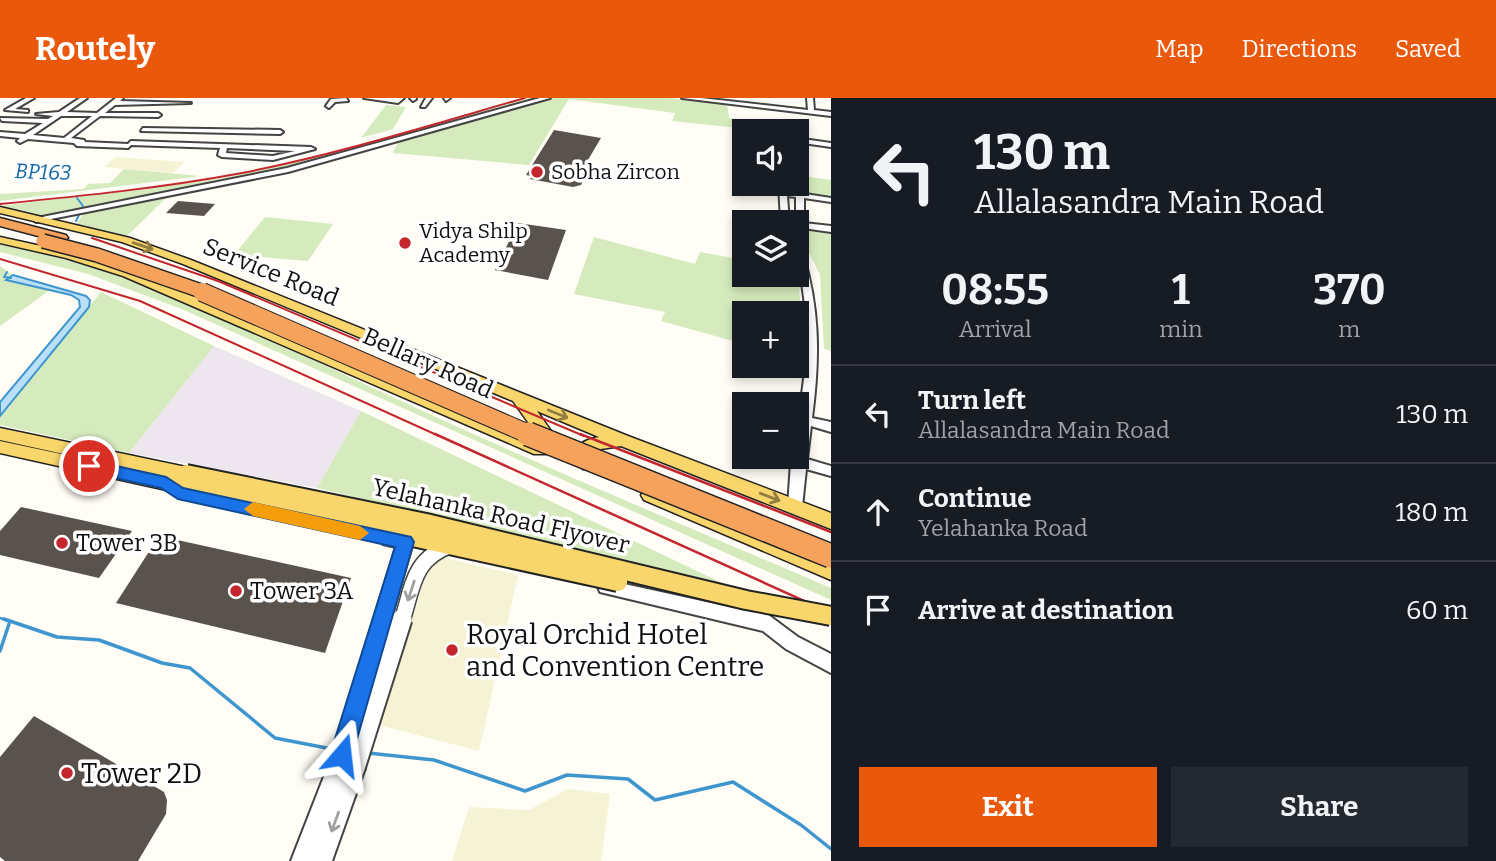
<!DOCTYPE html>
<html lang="en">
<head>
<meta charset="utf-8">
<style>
	body { margin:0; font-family:Bitter,serif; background:#242831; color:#f1f3f6; height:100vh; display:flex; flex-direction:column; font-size:26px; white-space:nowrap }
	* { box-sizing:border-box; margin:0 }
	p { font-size:23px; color:#9ea1a6 }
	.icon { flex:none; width:38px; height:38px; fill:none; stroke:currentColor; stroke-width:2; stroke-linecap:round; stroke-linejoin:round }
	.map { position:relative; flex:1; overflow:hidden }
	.details { display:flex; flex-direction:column; background:#171b24; width:665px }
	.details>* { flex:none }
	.hud { background:#171b24; color:#f1f3f6; overflow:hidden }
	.fabs { position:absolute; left:732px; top:21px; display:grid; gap:14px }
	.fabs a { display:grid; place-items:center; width:77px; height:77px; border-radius:0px; background:#171b24; box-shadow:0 4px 10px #0003; font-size:35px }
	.pin { position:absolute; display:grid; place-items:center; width:60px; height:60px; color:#fff; margin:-30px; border:4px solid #fff; border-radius:50%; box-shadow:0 2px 7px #0007 }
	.me { position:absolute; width:77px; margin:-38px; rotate:17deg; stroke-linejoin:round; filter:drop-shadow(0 0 5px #0008) }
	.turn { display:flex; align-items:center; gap:24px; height:147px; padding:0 28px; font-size:32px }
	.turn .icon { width:91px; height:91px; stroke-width:2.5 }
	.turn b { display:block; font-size:49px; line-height:60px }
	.eta { display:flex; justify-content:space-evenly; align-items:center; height:119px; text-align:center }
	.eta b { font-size:42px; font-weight:700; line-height:49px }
	.button { display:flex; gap:14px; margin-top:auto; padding:14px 28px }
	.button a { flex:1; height:80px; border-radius:0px; background:#ea580c; color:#fff; font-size:28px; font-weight:700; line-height:80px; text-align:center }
	.button a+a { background:#242831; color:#f1f3f6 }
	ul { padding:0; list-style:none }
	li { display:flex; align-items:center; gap:21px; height:98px; padding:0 28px; border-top:2px solid #363941 }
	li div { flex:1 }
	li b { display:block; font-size:26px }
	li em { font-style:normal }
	header { display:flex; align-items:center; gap:42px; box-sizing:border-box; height:98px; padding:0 35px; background:#ea580c; color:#fff }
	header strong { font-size:33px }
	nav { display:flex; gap:38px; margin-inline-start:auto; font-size:24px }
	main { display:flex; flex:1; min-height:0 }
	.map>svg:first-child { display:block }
	.industrial { fill:#eee6ef }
	.farmland { fill:#f6f3d4 }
	.green { fill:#d5ebbd }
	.water { fill:#b9e0f7; stroke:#3f96cf; stroke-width:2 }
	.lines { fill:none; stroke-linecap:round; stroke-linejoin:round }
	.stream-far2 { stroke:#3f96cf; stroke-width:2 }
	.stream-far1 { stroke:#3f96cf; stroke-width:2.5 }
	.stream { stroke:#3f96cf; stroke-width:3.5 }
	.building { fill:#5a524d }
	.minor-casing { stroke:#444; stroke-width:4 }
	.major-casing { stroke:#222; stroke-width:3 }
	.highway-casing { stroke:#222; stroke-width:3 }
	.minor { fill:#fff; fill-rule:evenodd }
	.major { fill:#f9d66b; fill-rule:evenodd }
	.highway { fill:#f5a25d; fill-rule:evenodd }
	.rail-far1 { stroke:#c4262e; stroke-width:2 }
	.rail { stroke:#c4262e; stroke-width:2.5 }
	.minor-bridge-far1-casing { stroke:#444; stroke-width:18; stroke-linecap:butt }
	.minor-bridge-casing { stroke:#444; stroke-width:23; stroke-linecap:butt }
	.major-bridge-casing { stroke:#222; stroke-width:22; stroke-linecap:butt }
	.highway-bridge-far2-casing { stroke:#222; stroke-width:16; stroke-linecap:butt }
	.highway-bridge-far1-casing { stroke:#222; stroke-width:20; stroke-linecap:butt }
	.highway-bridge-casing { stroke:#222; stroke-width:26; stroke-linecap:butt }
	.minor-bridge-far1 { stroke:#fff; stroke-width:15 }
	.minor-bridge { stroke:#fff; stroke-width:19 }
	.major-bridge { stroke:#f9d66b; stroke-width:18 }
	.highway-bridge-far2 { stroke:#f5a25d; stroke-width:13 }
	.highway-bridge-far1 { stroke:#f5a25d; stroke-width:18 }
	.highway-bridge { stroke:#f5a25d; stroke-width:23 }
	.oneway { stroke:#917d42 }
	.oneway2 { stroke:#a0a0a0 }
	.route { fill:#1a73e8; stroke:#114b97; stroke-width:2 }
	.slow { fill:#f59e0b }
	.poi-dot { fill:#c4262e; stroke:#fff; stroke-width:2.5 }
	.labels { text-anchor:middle; stroke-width:7; stroke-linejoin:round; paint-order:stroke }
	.far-water-label { font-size:21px; font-style:italic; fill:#1768a6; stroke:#fff }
	.far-poi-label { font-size:21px; fill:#111; stroke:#fff; text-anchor:start }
	.street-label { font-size:24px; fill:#111; stroke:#fff }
	.poi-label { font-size:24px; fill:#111; stroke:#fff; text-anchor:start }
	.near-poi-label { font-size:28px; fill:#111; stroke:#fff; text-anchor:start }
</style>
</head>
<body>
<header>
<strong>Routely</strong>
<nav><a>Map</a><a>Directions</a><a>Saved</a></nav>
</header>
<main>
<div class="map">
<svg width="831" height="763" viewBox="0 0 831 763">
	<rect width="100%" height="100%" fill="#fffdf5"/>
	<polygon class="industrial" points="214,248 361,313 317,390 129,355"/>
	<g class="farmland">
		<polygon points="115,59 185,64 173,75 104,69"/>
		<polygon points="432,457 518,477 479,653 379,627"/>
		<polygon points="568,691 610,696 601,763 452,763 469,709 529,712"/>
	</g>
	<g class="green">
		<polygon points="530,0 542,0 324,61 219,85 39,118 0,108 218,81 320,58"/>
		<polygon points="551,0 668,0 727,6 729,20 765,24 767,33 672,23 675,15 569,1 529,67 393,55 398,44"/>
		<polygon points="386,7 406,9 393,31 361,40"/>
		<polygon points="124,71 201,78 0,103 0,96 84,91 88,86 110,85"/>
		<polygon points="796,77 831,82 831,100 793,95 791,86 796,86"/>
		<polygon points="166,100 126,139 76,126 84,115"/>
		<polygon points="265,119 333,126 308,163 234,157"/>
		<polygon points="796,128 831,134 831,253 824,251 820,177"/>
		<polygon points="594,139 695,166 700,154 744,162 744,177 796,177 798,172 803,247 800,261 796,260 796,215 744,215 744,246 661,223 665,214 574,196"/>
		<path d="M0,147C134,169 275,245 399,302C541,368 686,428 831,490V502L184,212L88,176L0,154Z"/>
		<polygon points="0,168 13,177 7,182 50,192 0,228"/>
		<polygon points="101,194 214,248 129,355 0,327 0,318"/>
		<polygon points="361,313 739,493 317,390"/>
	</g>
	<polygon class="water" points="13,177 86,198 90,202 89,209 0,318 0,304 80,209 79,202 71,197 6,182"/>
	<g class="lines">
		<g class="stream-far2">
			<polyline points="77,100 83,108 81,113"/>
			<polyline points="76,123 79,117"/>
			<polyline points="7,174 4,179 11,180"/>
		</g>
		<polyline class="stream-far1" points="0,520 8,523"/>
		<g class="stream">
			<polyline points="4,521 57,539 99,542 162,565 190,570 275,640 337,652"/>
			<polyline points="0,553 9,526"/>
			<polyline points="368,655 434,662 525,693 567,677 628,681 655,702 733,684 801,727 831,751"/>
		</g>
	</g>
	<g class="building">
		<polygon points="554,32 601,40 582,72 587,76 581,87 573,89 530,81 532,78 526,77"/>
		<polygon points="178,103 215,106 204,118 166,115"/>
		<polygon points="518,125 566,132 548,182 495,172"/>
		<polygon points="21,409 132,433 99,480 0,457 0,433"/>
		<polygon points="159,438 351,480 325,555 116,505"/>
		<polygon points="34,618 164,694 167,702 166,716 138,763 5,763 0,759 0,659"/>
	</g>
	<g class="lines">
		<g class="minor-casing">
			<g id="minor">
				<polygon points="26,0 34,0 15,11 28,12 28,14 5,12"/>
				<path d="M80,0H87L67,14L97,15L116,0H123L120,3L191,5L115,7L105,15H158L161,17L158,19L100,18L71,40L84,42L85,44L128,46L131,43L311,49L315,51L273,62L222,59L218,57L220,50L131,47L128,50L77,48L74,45L28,41L20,45L17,43L20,40L0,38V34L25,36L43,25L2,23L0,20L48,21L53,18L36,16L59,14ZM61,18H92L64,40L33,37ZM227,50L295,53L273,58L226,55Z"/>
				<polygon points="346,0 348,3 335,4 329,10 326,8 331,1"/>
				<polygon points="364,0 404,0 398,5"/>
				<polygon points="410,0 416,0 416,1 413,3"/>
				<polygon points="426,0 432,0 425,9 421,9"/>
				<polygon points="444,0 450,0 446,3"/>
				<polygon points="540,0 550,0 288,74 36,124 32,121 287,70"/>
				<polygon points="682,0 701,0 808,12 807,0 813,0 814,12 831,14 831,18"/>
				<polygon points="767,24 771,24 775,33 769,33"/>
				<polygon points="143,30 280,32 283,34 280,36 141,33"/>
				<polygon points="796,40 831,45 831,49 796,44"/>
				<polygon points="779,86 785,86 786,93 831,100 831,104 804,100 804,125 831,128 831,134 796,129 796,124 793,124 796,123 796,99 787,98 789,124 781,124"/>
				<path d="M796,147L801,150C820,208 820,259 812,320L831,324V334L811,328L807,361L831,368V378L806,371L802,409L800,413H790L788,409L791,364L796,359C796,321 806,284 807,245C807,225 805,205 802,185C800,172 796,161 796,147Z"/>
				<polygon points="388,435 410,439 413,444 350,662 355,660 362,663 365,670 332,763 291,763 332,658 396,449 383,446 380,441 383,436"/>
				<polygon points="606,482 734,510 729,503 731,498 737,495 743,498 798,539 831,556 831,575 786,551 763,533 600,494 598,489 600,484"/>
			</g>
		</g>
		<g class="major-casing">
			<g id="major">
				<path d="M0,109L130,140L191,162L628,338L831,415V431L621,348L594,352L592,358L598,366L595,371H583C568,353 580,342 599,339L537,313L551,333L547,344L542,346L548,352L546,356H534L123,178L66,160L0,145V139L73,155L131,172L528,340L535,334L513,303L183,166L122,144L0,115Z"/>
				<polygon points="0,330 186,369 192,371 195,376 187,383 195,385 198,390 195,395 189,397 0,355 0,343 141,373 0,342"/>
				<polygon points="650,390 831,464 831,482 644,402 641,397 644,392"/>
			</g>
		</g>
		<g class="highway-casing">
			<polygon id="highway" points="0,120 66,137 68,140 61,144 0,128"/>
		</g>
		<use href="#minor" class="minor"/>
		<use href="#major" class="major"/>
		<use href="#highway" class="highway"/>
		<g class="rail-far1">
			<path d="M0,106C81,98 162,90 242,75C338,56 431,27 525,0"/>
			<polyline points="92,140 218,183 584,338"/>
			<polyline points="0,161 140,203 439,338"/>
		</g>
		<g class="rail">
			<polyline points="435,336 831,515"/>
			<polyline points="580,336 831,434"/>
		</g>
		<g class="minor-bridge-far1-casing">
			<path id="minor-bridge-far1" d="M402,523C413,488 413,460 452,447"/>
		</g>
		<g class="minor-bridge-casing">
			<polyline id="minor-bridge" points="355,670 402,521"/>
		</g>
		<g class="major-bridge-casing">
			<g id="major-bridge">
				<polyline points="186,376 426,425 746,502 831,518"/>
				<polyline points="189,390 618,484"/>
			</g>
		</g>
		<g class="highway-bridge-far2-casing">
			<polyline id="highway-bridge-far2" points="43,143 97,157 207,195"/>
		</g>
		<g class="highway-bridge-far1-casing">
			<polyline id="highway-bridge-far1" points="202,194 533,338"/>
		</g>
		<g class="highway-bridge-casing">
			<polyline id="highway-bridge" points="528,336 831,458"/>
		</g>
		<use href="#minor-bridge-far1" class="minor-bridge-far1"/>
		<use href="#minor-bridge" class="minor-bridge"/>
		<use href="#major-bridge" class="major-bridge"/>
		<use href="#highway-bridge-far2" class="highway-bridge-far2"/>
		<use href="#highway-bridge-far1" class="highway-bridge-far1"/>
		<use href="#highway-bridge" class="highway-bridge"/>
	</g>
	<defs><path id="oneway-shaft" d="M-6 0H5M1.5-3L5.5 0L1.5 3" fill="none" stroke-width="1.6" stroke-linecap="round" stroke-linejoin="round" transform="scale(1.75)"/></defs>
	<g class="oneway">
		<use href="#oneway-shaft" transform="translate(143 148) rotate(19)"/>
		<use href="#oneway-shaft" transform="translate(558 316) rotate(22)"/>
		<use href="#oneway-shaft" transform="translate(770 399) rotate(21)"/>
	</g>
	<g class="oneway2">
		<use href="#oneway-shaft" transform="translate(411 493) rotate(108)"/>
		<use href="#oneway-shaft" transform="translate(335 724) rotate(110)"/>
	</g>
	<polygon class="route" points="89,362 166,379 183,390 411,439 414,444 350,665 342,669 334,665 330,657 395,449 178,401 161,390 83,373 81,368"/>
	<polygon class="slow" points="253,404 360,428 369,435 360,442 253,418 244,411"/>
	<g class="poi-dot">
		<circle cx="537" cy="74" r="7"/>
		<circle cx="405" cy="145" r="7"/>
		<circle cx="62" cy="445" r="7"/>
		<circle cx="236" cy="493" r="7"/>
		<circle cx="452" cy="552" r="7"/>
		<circle cx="67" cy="675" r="7"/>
	</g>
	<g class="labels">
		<g class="far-water-label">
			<text transform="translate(43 74) rotate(2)" y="7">BP163</text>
		</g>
		<g class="far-poi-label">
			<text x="551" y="81">Sobha Zircon</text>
			<text x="419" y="140">Vidya Shilp<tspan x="419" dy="24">Academy</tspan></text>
		</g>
		<g class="street-label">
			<text transform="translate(271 174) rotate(22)" y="8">Service Road</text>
			<text transform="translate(428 265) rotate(24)" y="8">Bellary Road</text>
			<text transform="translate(501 418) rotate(13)" y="8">Yelahanka Road Flyover</text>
		</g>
		<g class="poi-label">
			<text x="76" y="453">Tower 3B</text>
			<text x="250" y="501">Tower 3A</text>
		</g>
		<g class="near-poi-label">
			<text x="466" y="546">Royal Orchid Hotel<tspan x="466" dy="32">and Convention Centre</tspan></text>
			<text x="81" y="685">Tower 2D</text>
		</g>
	</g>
</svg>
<div class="fabs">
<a><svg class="icon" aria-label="sound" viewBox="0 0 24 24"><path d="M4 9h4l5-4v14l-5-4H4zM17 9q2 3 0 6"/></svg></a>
<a><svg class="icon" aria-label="layers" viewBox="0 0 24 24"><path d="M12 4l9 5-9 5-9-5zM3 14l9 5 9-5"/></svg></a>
<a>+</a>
<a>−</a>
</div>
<div class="pin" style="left:89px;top:368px;background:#d93025"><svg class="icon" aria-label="arrive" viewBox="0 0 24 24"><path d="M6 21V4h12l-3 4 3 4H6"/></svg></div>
<svg class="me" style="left:342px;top:657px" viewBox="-20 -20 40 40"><path d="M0-17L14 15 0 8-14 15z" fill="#1a73e8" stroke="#fff" stroke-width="4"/></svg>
</div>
<section class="details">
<div class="hud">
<div class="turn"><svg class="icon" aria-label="left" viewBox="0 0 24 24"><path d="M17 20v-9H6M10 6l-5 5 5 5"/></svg><div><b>130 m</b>Allalasandra Main Road</div></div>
</div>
<div class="eta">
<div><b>08:55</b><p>Arrival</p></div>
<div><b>1</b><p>min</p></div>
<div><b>370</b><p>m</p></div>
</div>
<ul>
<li><svg class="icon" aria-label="left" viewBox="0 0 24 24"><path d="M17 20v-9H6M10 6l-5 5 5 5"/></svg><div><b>Turn left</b><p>Allalasandra Main Road</p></div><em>130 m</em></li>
<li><svg class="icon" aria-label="ahead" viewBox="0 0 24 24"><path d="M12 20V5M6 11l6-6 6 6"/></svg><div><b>Continue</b><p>Yelahanka Road</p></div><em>180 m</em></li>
<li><svg class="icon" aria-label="arrive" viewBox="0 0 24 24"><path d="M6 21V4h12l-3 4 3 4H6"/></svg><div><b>Arrive at destination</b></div><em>60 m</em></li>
</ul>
<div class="button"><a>Exit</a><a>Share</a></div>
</section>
</main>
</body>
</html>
